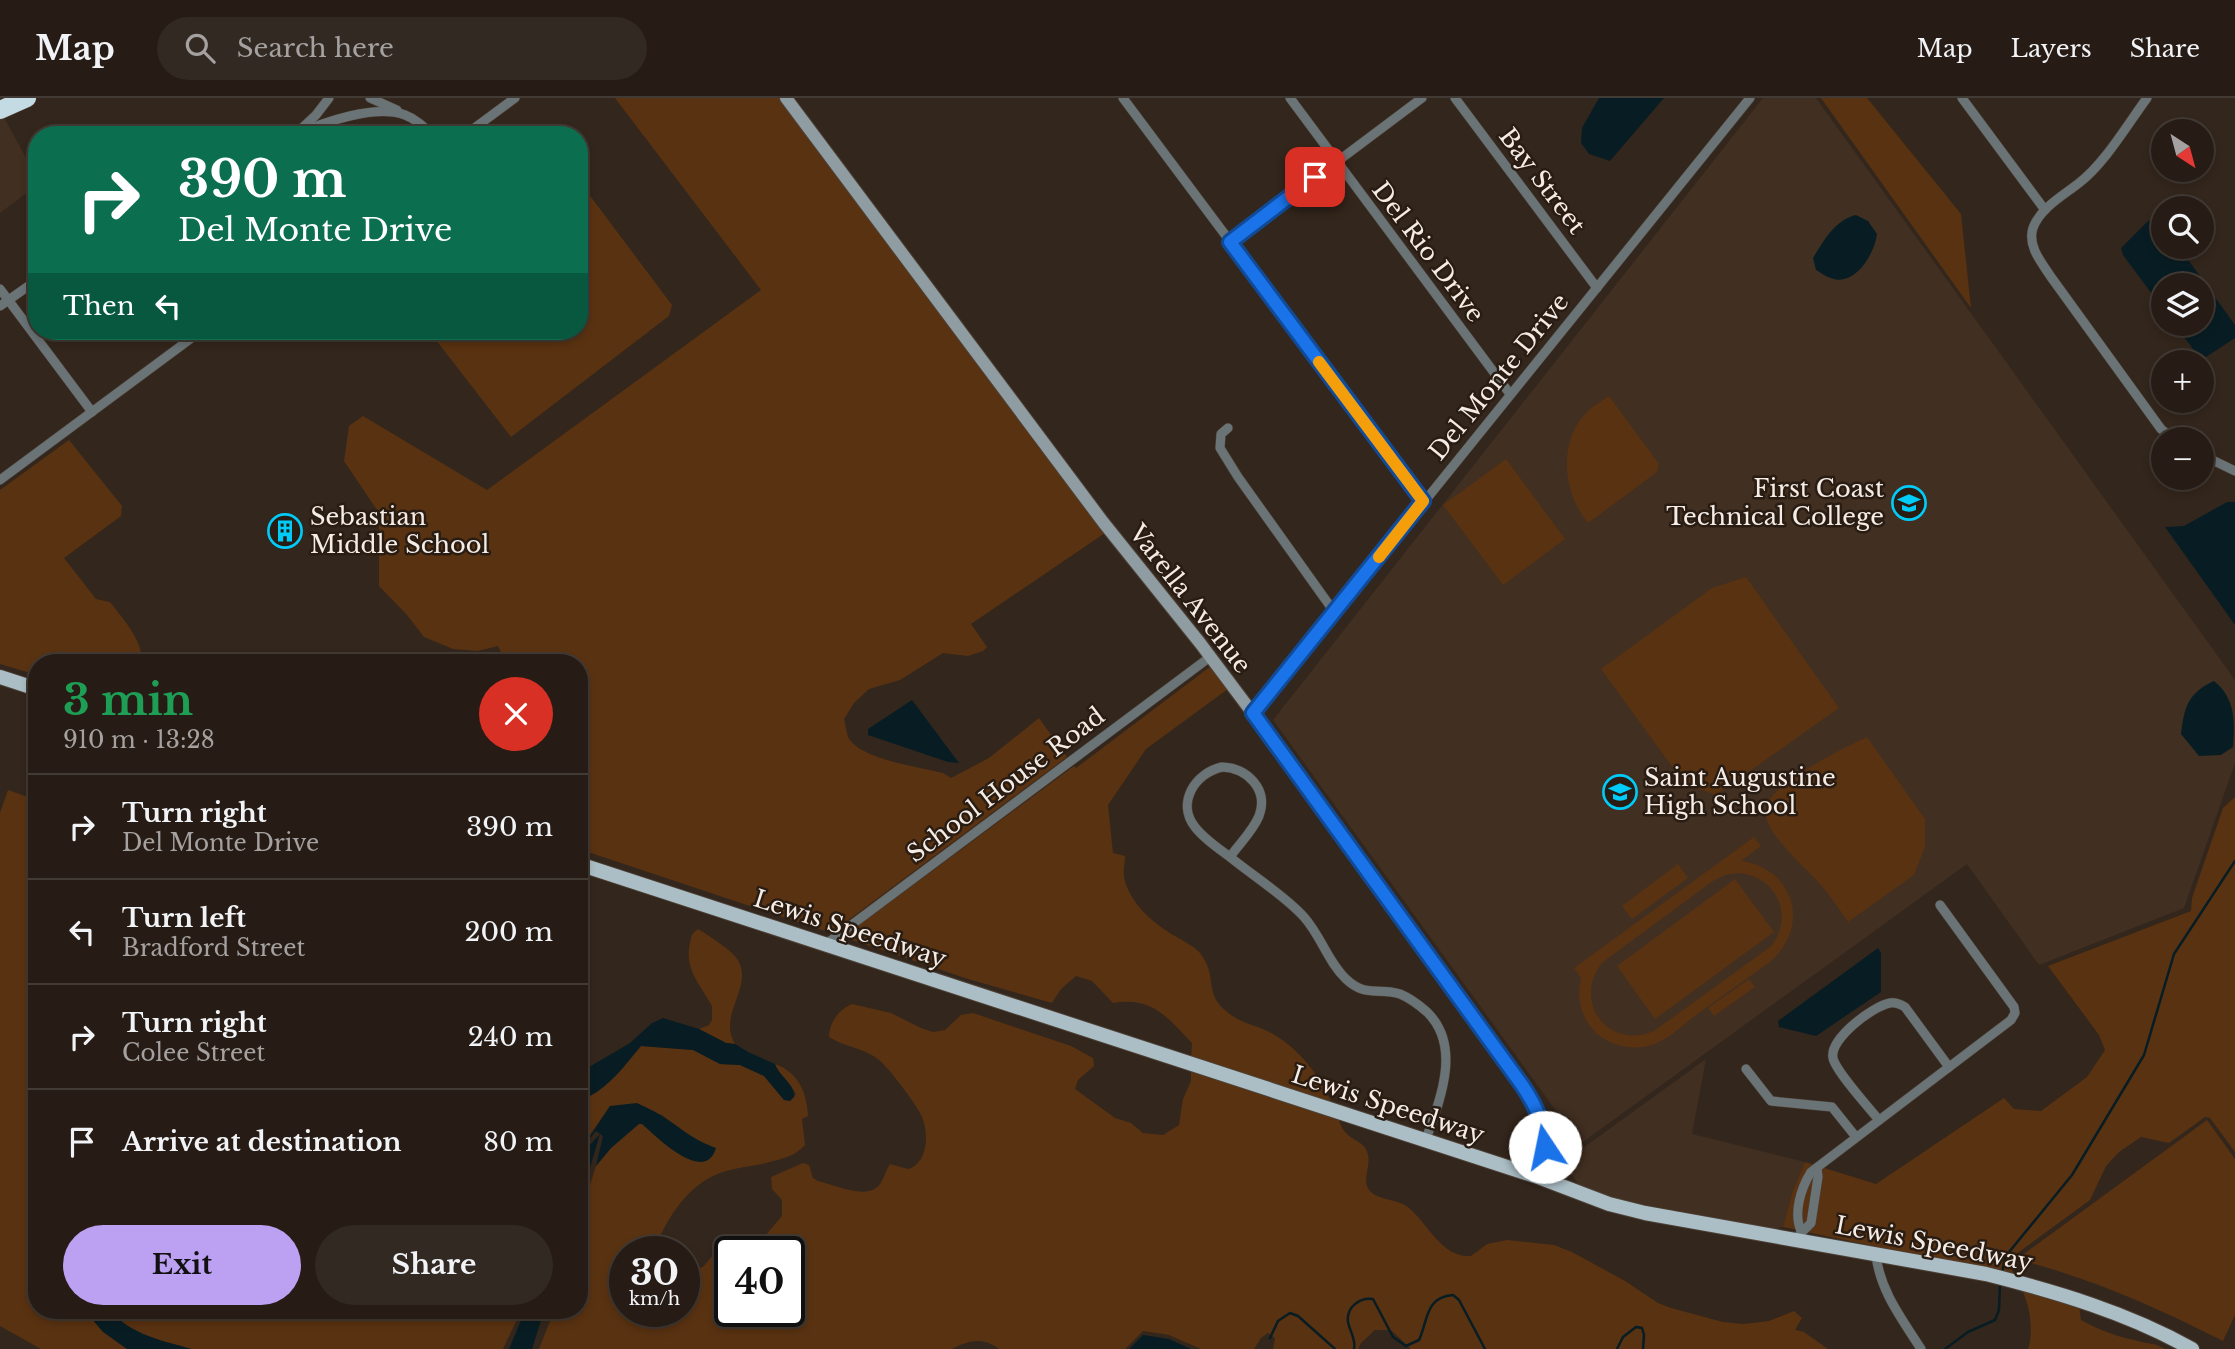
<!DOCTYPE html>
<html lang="en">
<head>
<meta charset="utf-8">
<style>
	body { margin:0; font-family:"Libre Baskerville",serif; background:#322922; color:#f1f3f6; height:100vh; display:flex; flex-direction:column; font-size:26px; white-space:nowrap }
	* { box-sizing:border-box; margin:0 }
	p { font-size:23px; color:#a4a1a0 }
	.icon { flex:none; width:38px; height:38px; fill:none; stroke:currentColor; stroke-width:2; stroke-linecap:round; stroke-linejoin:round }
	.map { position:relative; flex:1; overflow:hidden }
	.drawer { position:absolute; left:28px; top:556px; width:560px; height:665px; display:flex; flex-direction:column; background:#261c15; border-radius:28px; box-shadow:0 4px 10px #0003,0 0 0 2px #423a34 }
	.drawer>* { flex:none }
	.hud { position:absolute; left:28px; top:28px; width:560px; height:214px; border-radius:28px; box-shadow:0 4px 10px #0003,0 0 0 2px #423a34; background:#0b6e4f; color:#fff; overflow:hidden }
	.needle { width:46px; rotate:144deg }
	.buttons { position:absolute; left:2151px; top:21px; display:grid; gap:14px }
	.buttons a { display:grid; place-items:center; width:63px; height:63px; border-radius:50%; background:#261c15; box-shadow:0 4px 10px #0003,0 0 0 2px #423a34; font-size:35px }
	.speed { position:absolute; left:609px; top:1138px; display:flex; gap:14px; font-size:35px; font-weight:700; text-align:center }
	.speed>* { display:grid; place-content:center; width:91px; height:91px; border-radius:50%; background:#261c15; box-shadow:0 4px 10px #0003,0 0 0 2px #423a34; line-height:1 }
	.speed small { font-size:18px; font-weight:400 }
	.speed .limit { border:4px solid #111; border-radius:10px; background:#fff; color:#111 }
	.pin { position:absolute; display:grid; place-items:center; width:60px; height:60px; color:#fff; margin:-30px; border-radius:14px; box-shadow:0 4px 10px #0006 }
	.me { position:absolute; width:77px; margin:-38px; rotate:349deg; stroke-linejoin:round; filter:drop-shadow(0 0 5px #0008) }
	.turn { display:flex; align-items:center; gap:24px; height:147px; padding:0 35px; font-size:32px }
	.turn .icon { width:91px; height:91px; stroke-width:2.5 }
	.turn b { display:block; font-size:49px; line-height:60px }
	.then { display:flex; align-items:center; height:66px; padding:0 35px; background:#0003; gap:14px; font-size:26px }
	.round { display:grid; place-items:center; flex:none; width:74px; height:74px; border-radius:37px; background:#322922 }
	.headline { display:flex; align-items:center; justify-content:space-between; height:119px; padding:0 35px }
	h1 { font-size:42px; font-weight:700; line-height:52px; color:#1e9e55 }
	.button { display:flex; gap:14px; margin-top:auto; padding:14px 35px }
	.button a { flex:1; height:80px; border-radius:42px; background:#bca0f2; color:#111; font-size:28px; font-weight:700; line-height:80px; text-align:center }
	.button a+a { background:#322922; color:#f1f3f6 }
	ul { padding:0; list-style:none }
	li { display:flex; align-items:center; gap:21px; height:105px; padding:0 35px; border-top:2px solid #423a34 }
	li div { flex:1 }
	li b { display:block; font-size:26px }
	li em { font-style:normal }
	header { display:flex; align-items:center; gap:42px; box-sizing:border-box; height:98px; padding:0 35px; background:#261c15; border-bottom:2px solid #423a34 }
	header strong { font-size:33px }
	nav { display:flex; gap:38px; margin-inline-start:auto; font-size:24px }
	.search { width:490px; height:63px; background:#322922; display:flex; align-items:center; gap:18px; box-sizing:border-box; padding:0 24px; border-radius:38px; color:#a4a1a0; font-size:26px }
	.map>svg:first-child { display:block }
	.built { fill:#412f21 }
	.green { fill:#593211; fill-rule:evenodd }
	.water { fill:#081d23 }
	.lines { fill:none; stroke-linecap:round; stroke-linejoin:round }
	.stream { stroke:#081d23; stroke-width:2.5 }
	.street-casing { stroke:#4e4238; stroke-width:10 }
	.secondary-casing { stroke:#4e4238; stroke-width:14 }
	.primary-casing { stroke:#4e4238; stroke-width:16 }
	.highway-casing { stroke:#4e4238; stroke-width:19 }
	.street { stroke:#6a7376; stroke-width:9 }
	.secondary { stroke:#8f9da2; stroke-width:12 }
	.primary { stroke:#abbec5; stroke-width:14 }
	.highway { stroke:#c5dbe4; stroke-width:18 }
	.route-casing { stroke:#114b97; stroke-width:18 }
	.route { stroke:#1a73e8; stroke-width:12 }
	.slow { stroke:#f59e0b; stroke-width:12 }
	.labels { text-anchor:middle; stroke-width:5; stroke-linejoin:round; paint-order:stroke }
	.street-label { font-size:24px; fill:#f5ece5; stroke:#291c13 }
	.poi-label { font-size:24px; fill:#f5ece5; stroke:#291c13; text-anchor:start }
</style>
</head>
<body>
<header>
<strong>Map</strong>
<div class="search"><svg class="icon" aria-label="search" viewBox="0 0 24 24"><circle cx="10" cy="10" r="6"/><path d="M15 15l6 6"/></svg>Search here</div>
<nav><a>Map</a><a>Layers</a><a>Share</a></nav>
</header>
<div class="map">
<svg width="2235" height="1251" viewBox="0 0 2235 1251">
	<rect width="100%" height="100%" fill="#33261c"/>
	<g class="built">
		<polygon points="1763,0 1816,0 2235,582 2235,665 2184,810 2039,867 1967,766 1580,1046 1273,622"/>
		<polygon points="2,16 37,80 37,87 0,115 0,17"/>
		<polygon points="1706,961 1692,1036 1805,1064 1793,1092 1783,1129 1765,1132 1606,1100 1581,1090 1557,1055 1573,1043 1577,1049 1583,1050"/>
	</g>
	<g class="green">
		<path d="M615,0H781L1105,435L971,526L987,549L983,553L968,558L943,555L900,582L869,591L854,605L844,621C846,628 846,636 850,642C865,662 919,669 943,675L951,680L989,660L1039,620L1067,659L831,835L579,751V565H506L498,548L478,553L453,551L424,539L407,517L379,488V415L344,363L349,328L363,318L487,392L761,192Z"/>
		<polygon points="1821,0 1867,0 1961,116 1971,210"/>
		<polygon points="579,83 672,207 669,218 511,339 429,233 579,233"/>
		<path d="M1609,298L1659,366L1657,374L1588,425C1563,395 1557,344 1587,314C1593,308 1602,303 1609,298Z"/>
		<path d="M69,342L122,408L121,418L64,460L96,501L110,504C122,520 145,544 141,565H37V577L0,566V392Z"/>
		<polygon points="1506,361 1565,441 1503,487 1443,407"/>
		<polygon points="1746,479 1839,610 1716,697 1684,685 1601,571 1712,490"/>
		<path d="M1211,568L1228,591L1146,651L1108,707L1113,755L1125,758C1125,765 1123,772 1124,779C1129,805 1154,826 1175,838C1186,845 1198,849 1204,861C1216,880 1205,896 1226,913C1244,928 1256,926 1273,936C1302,953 1320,979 1334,1009L1191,962L1192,945C1167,919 1152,898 1113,905L1092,883L1076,878L1061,891L1052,905L968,881L843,839L1074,668L1076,670Z"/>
		<path d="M1867,639L1925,721V749L1914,777L1848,824C1839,811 1830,797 1819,785C1805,770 1764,734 1765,713C1766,687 1844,650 1867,639Z"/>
		<polygon points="8,692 37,702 37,1213 85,1213 104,1234 127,1251 41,1251 0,1228 0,715"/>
		<polygon points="2235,699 2235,1054 2210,1020 2205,1019 2169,1045 2141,1039 2119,1054 2106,1068 2090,1102 2015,1157 2016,1163 2012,1172 2015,1178 1783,1129 1793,1092 1805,1064 1876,1086 2004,1000 2014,1011 2041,1013 2087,979 2105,952 2099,937 2048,868 2191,813 2192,800 2223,710"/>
		<path d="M1754,739L1761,748L1741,763C1794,770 1811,828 1771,863C1745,882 1718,901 1692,920C1680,930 1667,942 1652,947C1632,953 1611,948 1596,935C1581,920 1576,900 1581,880L1574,870ZM1738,775C1778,778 1795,820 1770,849L1654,933C1608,953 1571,902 1603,864L1713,783L1725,777Z"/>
		<polygon points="1678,766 1688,780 1632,821 1622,808"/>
		<polygon points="1735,781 1774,834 1655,921 1617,868"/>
		<path d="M698,831C705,835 729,851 734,857C759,885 716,915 735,946L726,945L699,931L709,927L712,922V908C700,886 684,871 690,845C691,838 692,835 698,831Z"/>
		<polygon points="1749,881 1755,889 1714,918 1708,910"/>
		<path d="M852,906L891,915L921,930L933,934L945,932L961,917L973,915L1071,948L1093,960L1094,968L1078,982L1075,991L1115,1020L1131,1025L1143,1035L1163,1037L1179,1027L1183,1001L1191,983V972L1338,1020C1340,1025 1342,1031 1346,1035C1353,1043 1366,1044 1368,1057C1371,1068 1361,1084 1370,1093C1379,1103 1397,1100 1409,1110C1429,1127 1442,1160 1471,1158L1487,1146L1507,1142L1554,1147L1572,1154L1625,1183L1658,1205L1671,1210L1723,1224L1743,1226L1769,1223L1794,1213L1802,1220L1795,1232L1804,1234L1828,1251H1411L1391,1232H1375L1361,1245L1358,1251H1273L1275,1240L1268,1235L1261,1240L1254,1251H1201L1169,1237L1143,1233L1125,1251H999C983,1239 969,1242 952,1251H539L550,1223L551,1213H579V1120L596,1068L611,1050L638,1026H642C657,1039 675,1058 694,1062L703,1045L680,1032L662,1017L610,1008L579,1052V990L582,993L620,973L641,948L694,952L720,966L740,967L764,978L784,1002L794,999L796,996C790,984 779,978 775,966C798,974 807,994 808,1018L802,1021L805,1047C795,1059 780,1061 766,1065C749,1069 729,1070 713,1078C684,1092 665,1124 654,1153H625V1213H684V1174L691,1176L704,1168L721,1147L764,1139L782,1118V1102L772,1091L771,1079L803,1065L809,1067L813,1080L818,1083C835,1087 868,1103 880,1086C884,1080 886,1072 890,1066L908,1071C928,1065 929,1036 922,1019C917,1007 889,970 879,962C865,950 844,949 829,939C829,925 839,911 852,906ZM730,1153H789V1213H730Z"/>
		<path d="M2207,1022L2235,1061V1217L2223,1243C2154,1208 2092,1181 2017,1161Z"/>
		<path d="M2021,1190L2079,1208L2081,1222C2099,1232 2118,1239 2138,1243C2148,1246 2156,1245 2165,1251H2028C2034,1233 2030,1207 2021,1190Z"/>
		<path d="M112,1213H521L503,1251H192C166,1244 128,1236 112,1213Z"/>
	</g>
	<g class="water">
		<polygon points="1599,0 1664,0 1610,63 1589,56 1581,45 1582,30"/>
		<path d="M1856,117L1868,123L1877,136C1875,152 1862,177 1844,181C1834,184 1824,177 1816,172L1813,160C1824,142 1835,122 1856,117Z"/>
		<polygon points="2156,120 2163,126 2163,149 2179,149 2235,227 2235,240 2206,259 2197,256 2174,226 2202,226 2202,187 2163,187 2163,211 2123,157 2121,150 2148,123"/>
		<polygon points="2227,404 2235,404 2235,527 2165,429 2184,428"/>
		<path d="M2214,583C2235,600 2235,622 2233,649L2221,657L2199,658L2181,636C2184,609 2188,595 2214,583Z"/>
		<polygon points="912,602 959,665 948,664 868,637 868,631"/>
		<polygon points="1878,850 1881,855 1881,894 1816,938 1779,929 1778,923"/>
		<path d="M663,920L699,931L726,945L735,946L748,954L775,966C779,978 795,986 794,999L790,1003L784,1002L764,978L740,967L720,966L693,952L641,948C626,966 611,987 590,998L579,990V975L630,945L652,925Z"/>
		<path d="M637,1005C645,1009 655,1013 662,1018C683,1031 691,1041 716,1050C705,1087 658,1040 642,1026H639L611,1050L596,1068L603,1038L596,1033L585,1046L610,1008Z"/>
		<polygon points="600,1036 579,1106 579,1059"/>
		<path d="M85,1213H112C128,1236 166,1244 192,1251H127L103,1234Z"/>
		<polygon points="525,1213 544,1213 532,1251 509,1251"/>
		<polygon points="1143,1237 1169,1241 1191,1251 1129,1251"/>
	</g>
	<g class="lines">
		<g class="stream">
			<polyline points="2002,1176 2005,1159 2072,1077 2144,957 2174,856 2235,763"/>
			<polyline points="1270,1240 1278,1223 1290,1215 1298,1218 1335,1251"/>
			<path d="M1354,1251C1356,1241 1350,1234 1348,1224C1346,1209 1360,1199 1373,1201L1393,1239L1406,1248L1419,1242C1428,1223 1425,1199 1453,1197L1459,1202L1485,1251"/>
			<polyline points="1617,1251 1623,1239 1636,1229 1642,1230 1644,1237 1643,1251"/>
			<polyline points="1945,1251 1968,1234 1995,1222 1999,1212 2000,1186"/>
		</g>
		<g class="street-casing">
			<g id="street">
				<polyline points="370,0 397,12"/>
				<polyline points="1123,0 1424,403"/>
				<polyline points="1290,0 1510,296"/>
				<polyline points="1455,0 1597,190"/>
				<polyline points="1962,0 2045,112"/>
				<path d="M2147,0C2127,27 2105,65 2079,85C2064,97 2040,110 2033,130C2027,148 2042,165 2051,179L2161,331L2174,341"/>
				<polyline points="300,32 316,17 329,0"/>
				<path d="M296,37C323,24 376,6 405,17C416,21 424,29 432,37"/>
				<polyline points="465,37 515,0"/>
				<polyline points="1230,144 1422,0"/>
				<polyline points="0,191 92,314"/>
				<polyline points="0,208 37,182"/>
				<polyline points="1228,330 1221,336 1220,350 1238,379 1335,515"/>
				<polyline points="2202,357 2235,373"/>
				<polyline points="0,382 201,233"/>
				<polyline points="1253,616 1750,0"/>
				<path d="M1222,669C1247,670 1269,691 1259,718C1253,733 1239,746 1230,759C1218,750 1204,741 1195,729C1176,705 1195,675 1222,669Z"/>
				<path d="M1230,759C1253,778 1284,797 1304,819C1321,838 1328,864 1346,881C1366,900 1378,889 1400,896C1410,900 1419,907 1427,914C1463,949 1439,1004 1425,1044"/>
				<polyline points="826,846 1210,559"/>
				<polyline points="1746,971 1771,1003 1832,1009 1856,1039"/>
				<path d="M1879,1022C1869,1010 1835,972 1833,960C1829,941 1873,908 1890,905C1896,904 1900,906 1905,909L1949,969"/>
				<path d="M1801,1133C1793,1115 1801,1090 1811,1074L2011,922L2015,915L2014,909L1940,807"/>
				<polyline points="1800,1136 1811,1125 1818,1079 1817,1070"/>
				<path d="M1876,1157C1880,1193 1902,1221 1921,1251"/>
			</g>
		</g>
		<g class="secondary-casing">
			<path id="secondary" d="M786,0L1103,424L1200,545L1263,629L1522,987C1544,1021 1548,1040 1538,1079"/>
		</g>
		<g class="primary-casing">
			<g id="primary">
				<polyline points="0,579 37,591"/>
				<path d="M579,766L1538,1079L1609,1106L1645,1115L1986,1176C2057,1194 2128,1215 2192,1251"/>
			</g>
		</g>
		<g class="highway-casing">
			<polyline id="highway" points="0,12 27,0"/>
		</g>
		<use href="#street" class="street"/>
		<use href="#secondary" class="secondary"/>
		<use href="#primary" class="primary"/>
		<use href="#highway" class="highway"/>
	</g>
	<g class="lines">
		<g class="route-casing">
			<path id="route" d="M1315,79L1230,144L1423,403L1253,615L1522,987C1535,1006 1545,1026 1545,1049"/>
		</g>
		<use href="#route" class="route"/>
		<polyline class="slow" points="1319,264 1423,403 1379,459"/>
	</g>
	<defs>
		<g id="university-ring" transform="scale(1.75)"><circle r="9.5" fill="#291c13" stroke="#00cbf9" stroke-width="1.5"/><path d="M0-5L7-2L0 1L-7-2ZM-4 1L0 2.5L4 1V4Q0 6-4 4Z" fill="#00cbf9"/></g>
		<g id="building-ring" transform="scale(1.75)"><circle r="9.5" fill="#291c13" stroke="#00cbf9" stroke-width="1.5"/><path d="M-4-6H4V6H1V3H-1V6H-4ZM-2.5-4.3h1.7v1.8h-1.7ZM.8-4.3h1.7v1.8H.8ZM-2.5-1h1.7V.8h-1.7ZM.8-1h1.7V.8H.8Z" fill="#00cbf9"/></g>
		<g id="school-ring" transform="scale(1.75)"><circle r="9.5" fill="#291c13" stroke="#00cbf9" stroke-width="1.5"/><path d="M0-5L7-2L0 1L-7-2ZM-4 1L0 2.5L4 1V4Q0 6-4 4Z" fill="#00cbf9"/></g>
	</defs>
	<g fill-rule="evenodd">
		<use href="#university-ring" x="1909" y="405"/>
		<use href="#building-ring" x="285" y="433"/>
		<use href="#school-ring" x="1620" y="694"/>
	</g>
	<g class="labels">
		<g class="street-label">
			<text transform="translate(1542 83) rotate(53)" y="8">Bay Street</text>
			<text transform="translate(1428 154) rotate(53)" y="8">Del Rio Drive</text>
			<text transform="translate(1499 279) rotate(-51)" y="8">Del Monte Drive</text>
			<text transform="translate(1190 501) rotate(52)" y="8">Varella Avenue</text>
			<text transform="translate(1006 687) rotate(-37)" y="8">School House Road</text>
			<text transform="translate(850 831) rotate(18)" y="8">Lewis Speedway</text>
			<text transform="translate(1388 1007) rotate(18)" y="8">Lewis Speedway</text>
			<text transform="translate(1934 1146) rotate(11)" y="8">Lewis Speedway</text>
		</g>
		<g class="poi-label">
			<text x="1884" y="399" text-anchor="end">First Coast<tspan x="1884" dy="28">Technical College</tspan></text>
			<text x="310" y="427">Sebastian<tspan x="310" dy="28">Middle School</tspan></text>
			<text x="1644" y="688">Saint Augustine<tspan x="1644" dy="28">High School</tspan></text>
		</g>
	</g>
</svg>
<div class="buttons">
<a><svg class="needle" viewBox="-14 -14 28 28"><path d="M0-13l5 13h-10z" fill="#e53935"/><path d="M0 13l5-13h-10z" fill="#a4a1a0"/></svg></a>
<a><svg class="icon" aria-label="search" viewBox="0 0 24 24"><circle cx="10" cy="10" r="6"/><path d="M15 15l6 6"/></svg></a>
<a><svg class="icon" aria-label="layers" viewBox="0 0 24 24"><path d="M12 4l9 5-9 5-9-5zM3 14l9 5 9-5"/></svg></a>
<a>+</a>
<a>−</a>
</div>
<div class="speed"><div>30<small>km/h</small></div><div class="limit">40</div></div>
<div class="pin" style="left:1315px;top:79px;background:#d93025"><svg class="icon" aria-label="arrive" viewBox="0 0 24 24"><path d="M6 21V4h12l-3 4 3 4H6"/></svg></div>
<svg class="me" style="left:1545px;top:1049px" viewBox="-20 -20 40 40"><circle r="19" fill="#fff"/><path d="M0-13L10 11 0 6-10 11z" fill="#1a73e8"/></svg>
<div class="hud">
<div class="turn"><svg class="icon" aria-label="right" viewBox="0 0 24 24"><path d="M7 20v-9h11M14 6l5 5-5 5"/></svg><div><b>390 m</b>Del Monte Drive</div></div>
<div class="then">Then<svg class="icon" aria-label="left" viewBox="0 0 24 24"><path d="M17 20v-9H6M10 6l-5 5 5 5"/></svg></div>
</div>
<section class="drawer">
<div class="headline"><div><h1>3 min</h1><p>910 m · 13:28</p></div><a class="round" style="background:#d93025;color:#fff"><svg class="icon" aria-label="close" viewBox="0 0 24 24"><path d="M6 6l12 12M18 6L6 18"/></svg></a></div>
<ul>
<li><svg class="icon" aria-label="right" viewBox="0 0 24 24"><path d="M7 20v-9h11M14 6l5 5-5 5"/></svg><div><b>Turn right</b><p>Del Monte Drive</p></div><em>390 m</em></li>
<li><svg class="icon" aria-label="left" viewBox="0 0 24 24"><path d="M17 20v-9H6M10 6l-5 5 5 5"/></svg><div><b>Turn left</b><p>Bradford Street</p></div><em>200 m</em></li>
<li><svg class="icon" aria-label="right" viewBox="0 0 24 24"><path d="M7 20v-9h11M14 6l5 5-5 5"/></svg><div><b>Turn right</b><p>Colee Street</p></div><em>240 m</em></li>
<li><svg class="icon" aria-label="arrive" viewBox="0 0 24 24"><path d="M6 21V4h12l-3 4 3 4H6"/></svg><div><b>Arrive at destination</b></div><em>80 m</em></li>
</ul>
<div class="button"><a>Exit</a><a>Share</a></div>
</section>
</div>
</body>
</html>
